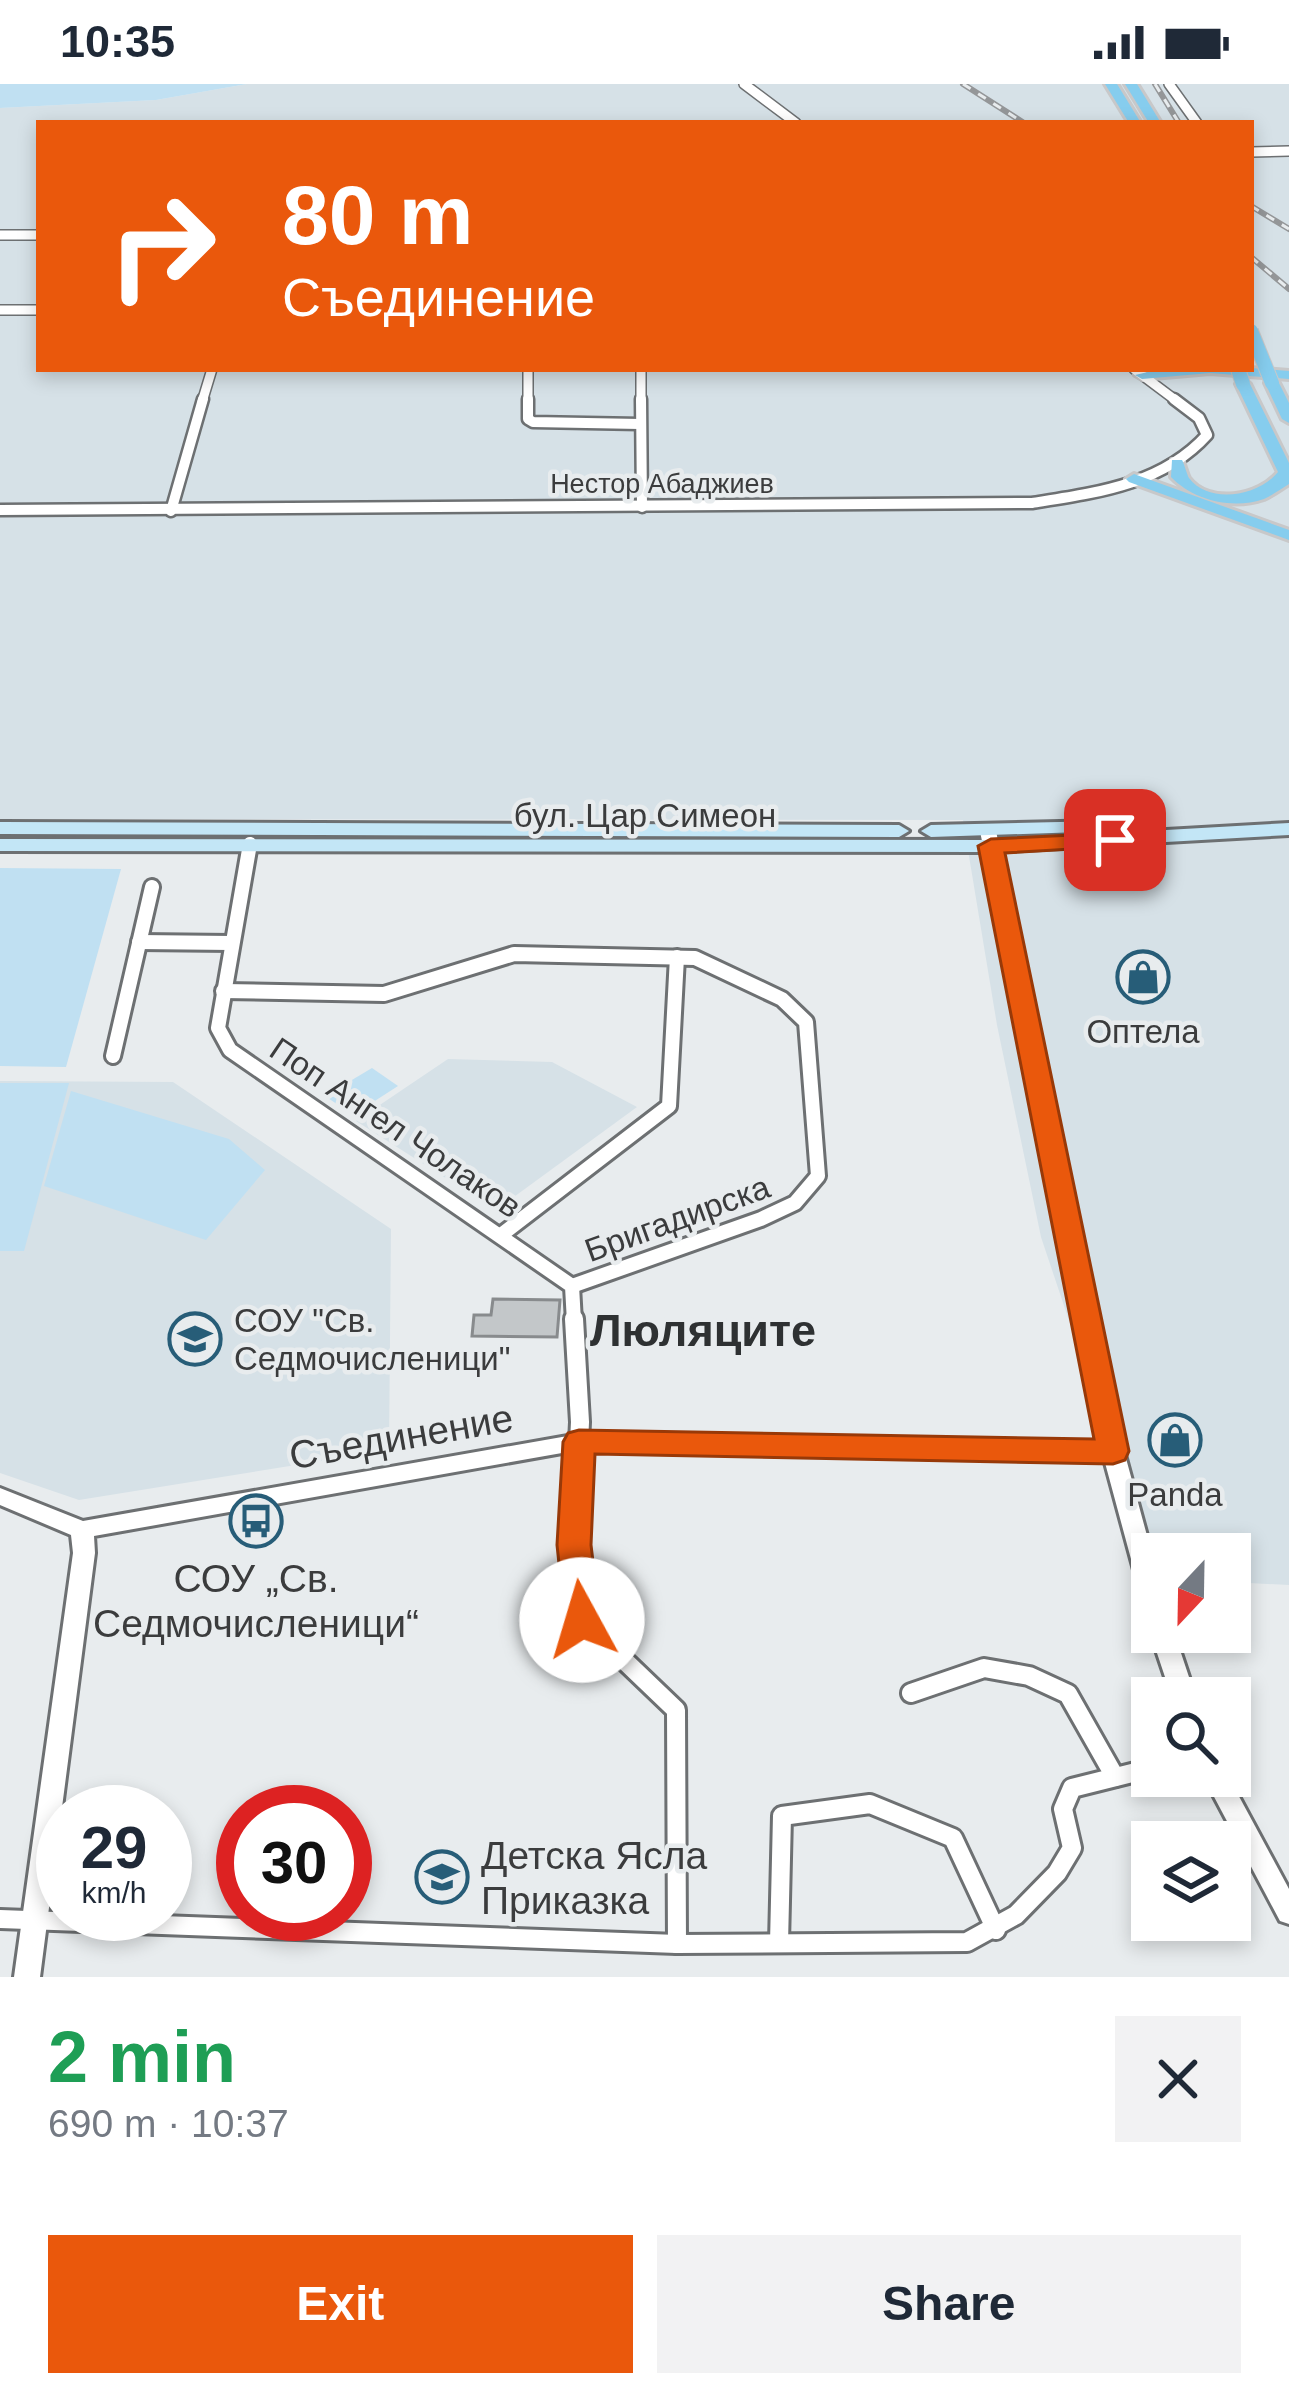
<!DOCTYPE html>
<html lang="en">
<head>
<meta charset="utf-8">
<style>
	body { margin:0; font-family:Arial,sans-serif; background:#f2f2f3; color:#1f2937; height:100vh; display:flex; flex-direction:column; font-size:45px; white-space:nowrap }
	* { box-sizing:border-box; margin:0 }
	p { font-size:39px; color:#747a83 }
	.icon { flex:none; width:66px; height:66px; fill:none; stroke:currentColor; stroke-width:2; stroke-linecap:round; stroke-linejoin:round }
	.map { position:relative; height:1893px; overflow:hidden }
	.details { display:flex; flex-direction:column; background:#fff; flex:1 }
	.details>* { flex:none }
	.banner { position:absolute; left:36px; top:36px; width:1218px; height:252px; border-radius:0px; box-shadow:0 6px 18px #0003; background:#ea580c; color:#fff; overflow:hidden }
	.needle { width:78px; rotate:202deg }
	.tools { position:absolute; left:1131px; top:1449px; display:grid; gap:24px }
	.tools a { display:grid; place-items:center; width:120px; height:120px; border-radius:0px; background:#fff; box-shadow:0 6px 18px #0003; font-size:60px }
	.speed { position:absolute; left:36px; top:1701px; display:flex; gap:24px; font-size:60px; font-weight:700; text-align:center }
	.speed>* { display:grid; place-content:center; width:156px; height:156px; border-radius:50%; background:#fff; box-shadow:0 6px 18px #0003; line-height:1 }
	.speed small { font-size:30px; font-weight:400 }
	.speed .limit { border:18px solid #d22; background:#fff; color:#111 }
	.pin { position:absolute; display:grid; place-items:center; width:102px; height:102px; color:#fff; margin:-51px; border-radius:24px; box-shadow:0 6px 18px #0006 }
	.me { position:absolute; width:132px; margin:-66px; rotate:354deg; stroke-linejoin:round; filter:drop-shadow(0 0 9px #0008) }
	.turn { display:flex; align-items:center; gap:42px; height:252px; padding:0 48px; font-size:54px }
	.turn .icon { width:156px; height:156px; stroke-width:2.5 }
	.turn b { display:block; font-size:84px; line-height:102px }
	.round { display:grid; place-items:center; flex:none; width:126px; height:126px; border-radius:0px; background:#f2f2f3 }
	.headline { display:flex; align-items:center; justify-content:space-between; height:204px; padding:0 48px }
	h1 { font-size:72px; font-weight:600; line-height:90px; color:#1e9e55 }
	.cta { display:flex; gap:24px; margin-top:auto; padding:24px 48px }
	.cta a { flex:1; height:138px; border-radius:0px; background:#ea580c; color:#fff; font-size:48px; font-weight:600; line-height:138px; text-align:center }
	.cta a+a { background:#f2f2f3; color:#1f2937 }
	.status { display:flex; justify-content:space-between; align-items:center; height:84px; padding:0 60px; background:#fff; direction:ltr }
	.status svg { height:33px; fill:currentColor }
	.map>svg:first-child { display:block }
	.built { fill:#d6e1e7; fill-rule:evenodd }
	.green { fill:#c0e0f2 }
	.building { fill:#c3c7c9; stroke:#888b8d; stroke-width:3 }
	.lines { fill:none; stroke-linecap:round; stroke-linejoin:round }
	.minor-far3-casing { stroke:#6d7072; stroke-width:12 }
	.minor-far2-casing { stroke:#6d7072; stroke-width:15 }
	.minor-far1-casing { stroke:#6d7072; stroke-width:20 }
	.minor-casing { stroke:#6d7072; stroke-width:24 }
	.tertiary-casing { stroke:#6d7072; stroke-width:6 }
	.secondary-casing { stroke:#6d7072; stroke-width:6 }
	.primary-casing { stroke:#c8c8c9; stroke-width:6 }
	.minor-far3 { stroke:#fff; stroke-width:9 }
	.minor-far2 { stroke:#fff; stroke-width:10 }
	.minor-far1 { stroke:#fff; stroke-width:14 }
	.minor { stroke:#fff; stroke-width:18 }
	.tertiary { fill:#fff; fill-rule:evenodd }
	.secondary { fill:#c3e6f6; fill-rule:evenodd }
	.primary { fill:#86cdee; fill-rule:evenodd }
	.rail-casing { stroke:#949698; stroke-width:6 }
	.rail { stroke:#e8ecee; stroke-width:3; stroke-dasharray:9; stroke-linecap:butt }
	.primary-bridge-casing { stroke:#c8c8c9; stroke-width:16; stroke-linecap:butt }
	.primary-bridge { stroke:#86cdee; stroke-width:14 }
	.route { fill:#ea580c; stroke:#983908; stroke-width:3 }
	.labels { text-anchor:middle; stroke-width:9; stroke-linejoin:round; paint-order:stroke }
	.far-street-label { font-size:27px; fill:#3b3c3d; stroke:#e8ecee }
	.street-label { font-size:33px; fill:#3b3c3d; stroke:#e8ecee }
	.poi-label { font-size:33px; fill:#3b3c3d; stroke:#e8ecee }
	.near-street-label { font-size:39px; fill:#3b3c3d; stroke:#e8ecee }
	.near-poi-label { font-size:39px; fill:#3b3c3d; stroke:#e8ecee }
	.district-label { font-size:45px; font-weight:bold; fill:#2e3132; stroke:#e8ecee }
</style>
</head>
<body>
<div class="status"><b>10:35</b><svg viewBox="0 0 49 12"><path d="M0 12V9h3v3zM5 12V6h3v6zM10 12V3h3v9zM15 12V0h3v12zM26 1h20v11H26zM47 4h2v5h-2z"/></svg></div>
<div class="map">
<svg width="1289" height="1893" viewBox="0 0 1289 1893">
	<rect width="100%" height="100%" fill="#e8ecee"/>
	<g class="built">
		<path d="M247,0H1289V1501L1230,1498V1470H1153L1126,1407L1041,1153L997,941L963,736L0,735V24L156,16ZM39,39H1251V285H39Z"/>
		<polygon points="448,975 552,978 637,1023 496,1126 356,1037"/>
		<polygon points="0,997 173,998 391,1145 389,1366 79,1416 0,1389"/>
	</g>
	<g class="green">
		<polygon points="0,0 247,0 156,16 0,24"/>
		<polygon points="0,784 121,785 66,983 0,982"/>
		<polygon points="372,984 398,1002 353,1031 325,1012"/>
		<polygon points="0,999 69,999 24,1167 0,1167"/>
		<polygon points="71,1007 229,1055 265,1086 206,1156 44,1102"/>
	</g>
	<polygon class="building" points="493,1215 560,1216 557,1253 472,1252 474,1231 491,1231"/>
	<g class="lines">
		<g class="minor-far3-casing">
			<g id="minor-far3">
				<polyline points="744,0 796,39"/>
				<polyline points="1169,0 1197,39"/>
				<polyline points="1251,68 1289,67"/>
				<polyline points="0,151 39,151"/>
				<polyline points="0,226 39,226"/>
				<polyline points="528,285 528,318"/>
				<polyline points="641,285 641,318"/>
				<polyline points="1134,285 1178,318"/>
				<polyline points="202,318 212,285"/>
			</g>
		</g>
		<g class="minor-far2-casing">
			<g id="minor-far2">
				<polyline points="528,315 528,335 533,338 640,340"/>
				<polyline points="641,315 642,423"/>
				<path d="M0,426L1032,419C1095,409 1162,401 1207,351L1199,334L1174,315"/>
				<polyline points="171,427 203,315"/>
			</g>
		</g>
		<g class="minor-far1-casing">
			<g id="minor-far1">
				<polyline points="250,760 218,944 230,966 572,1202 574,1238"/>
				<polyline points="139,858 231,859"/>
				<polyline points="223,907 384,910 514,870 695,874 782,915 806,938 818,1092 795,1119 761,1135 572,1202"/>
				<polyline points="113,972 152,803"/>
				<polyline points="501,1151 669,1022 677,873"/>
			</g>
		</g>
		<g class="minor-casing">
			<g id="minor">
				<polyline points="574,1235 580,1338 574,1461 582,1536 676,1626 677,1860"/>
				<polyline points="911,1609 984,1584 1029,1592 1068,1610 1115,1693"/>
				<polyline points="0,1835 677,1860 967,1858 1016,1831 1057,1789 1072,1764 1063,1725 1072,1704 1152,1684"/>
				<polyline points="779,1859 782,1732 870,1720 953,1754 996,1846"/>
			</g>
		</g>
		<g class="tertiary-casing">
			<g id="tertiary">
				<polygon points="988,742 996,747 1124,1367 1152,1470 1152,1521 1144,1518 1141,1512 1104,1375 579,1366 94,1452 95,1469 40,1893 14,1893 73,1469 71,1451 0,1421 0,1404 83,1437 579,1350 1101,1359 980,747"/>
				<polygon points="1152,1545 1152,1548 1174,1548 1196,1614 1172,1614 1150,1548"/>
				<polygon points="1203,1692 1228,1692 1289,1805 1289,1840 1280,1837"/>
			</g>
		</g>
		<g class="secondary-casing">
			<g id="secondary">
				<polygon points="1103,737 1112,743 1110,747 931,753 921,747 931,741"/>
				<polygon points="0,738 899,741 909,747 899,753 0,750"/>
				<polygon points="1289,739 1289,751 991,768 0,767 0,755 991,756"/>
			</g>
		</g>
		<g class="primary-casing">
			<g id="primary">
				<polygon points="1105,0 1117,0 1141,39 1129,39"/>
				<polygon points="1125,0 1137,0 1161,39 1149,39"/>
				<polygon points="1251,284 1289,287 1289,295 1210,289 1142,295 1135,291 1161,285"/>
				<path d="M1243,296L1250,300L1289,379V400C1282,404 1273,411 1264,415C1232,426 1193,416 1171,393L1172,376H1182C1184,379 1187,391 1189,394C1209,421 1259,412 1278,388L1236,300Z"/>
				<polygon points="1267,296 1279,299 1289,319 1289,339 1282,335 1265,299"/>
				<polygon points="1134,390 1289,446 1289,456 1129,398 1126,395"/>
			</g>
		</g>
		<use href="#minor-far3" class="minor-far3"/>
		<use href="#minor-far2" class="minor-far2"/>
		<use href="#minor-far1" class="minor-far1"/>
		<use href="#minor" class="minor"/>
		<use href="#tertiary" class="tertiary"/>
		<use href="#secondary" class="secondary"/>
		<use href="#primary" class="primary"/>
		<g class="rail-casing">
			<g id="rail">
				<polyline points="963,0 1024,39"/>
				<polyline points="1155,0 1179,39"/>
				<polyline points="1251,122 1289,145"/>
				<polyline points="1251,173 1289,205"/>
			</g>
		</g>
		<use href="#rail" class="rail"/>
		<g class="primary-bridge-casing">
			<g id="primary-bridge">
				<polyline points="1251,247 1272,299"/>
				<polyline points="1238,285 1243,300"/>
			</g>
		</g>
		<use href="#primary-bridge" class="primary-bridge"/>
	</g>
	<polygon class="route" points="1115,749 1127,756 1124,762 1005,769 1129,1367 1125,1376 1113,1380 595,1370 591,1461 600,1536 595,1545 582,1549 570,1545 565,1536 557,1461 563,1358 568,1349 579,1346 1094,1355 978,762 991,755"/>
	<defs>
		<g id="shop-ring" transform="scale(2.7)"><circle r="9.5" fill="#e8ecee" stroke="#275d78" stroke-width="1.5"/><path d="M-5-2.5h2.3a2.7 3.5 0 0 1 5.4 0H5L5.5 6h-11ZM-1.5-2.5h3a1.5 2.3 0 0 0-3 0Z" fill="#275d78"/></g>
		<g id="school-ring" transform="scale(2.7)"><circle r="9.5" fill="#e8ecee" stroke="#275d78" stroke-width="1.5"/><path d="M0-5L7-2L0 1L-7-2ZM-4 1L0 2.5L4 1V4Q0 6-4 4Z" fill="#275d78"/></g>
		<g id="bus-ring" transform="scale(2.7)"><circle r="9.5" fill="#e8ecee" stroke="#275d78" stroke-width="1.5"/><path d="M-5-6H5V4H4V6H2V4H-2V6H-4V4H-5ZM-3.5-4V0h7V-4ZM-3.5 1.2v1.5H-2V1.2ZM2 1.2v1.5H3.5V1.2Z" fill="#275d78"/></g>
	</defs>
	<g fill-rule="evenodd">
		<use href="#shop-ring" x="1143" y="893"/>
		<use href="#school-ring" x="195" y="1255"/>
		<use href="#shop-ring" x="1175" y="1356"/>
		<use href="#bus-ring" x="256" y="1437"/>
		<use href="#school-ring" x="442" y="1793"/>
	</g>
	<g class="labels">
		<g class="far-street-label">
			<text x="662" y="409">Нестор Абаджиев</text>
		</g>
		<g class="street-label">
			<text x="645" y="743">бул. Цар Симеон</text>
			<text transform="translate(396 1043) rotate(34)" y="12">Поп Ангел Чолаков</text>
			<text transform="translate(677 1134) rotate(-20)" y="12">Бригадирска</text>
		</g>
		<g class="poi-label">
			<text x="1143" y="959">Оптела</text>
			<text x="234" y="1248" text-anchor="start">СОУ "Св.<tspan x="234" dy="38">Седмочисленици"</tspan></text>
			<text x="1175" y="1422">Panda</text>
		</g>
		<g class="near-street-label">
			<text transform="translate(401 1352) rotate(-10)" y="14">Съединение</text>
		</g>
		<g class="near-poi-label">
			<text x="256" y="1508">СОУ „Св.<tspan x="256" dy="45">Седмочисленици“</tspan></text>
			<text x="481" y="1785" text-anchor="start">Детска Ясла<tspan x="481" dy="45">Приказка</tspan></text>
		</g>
		<g class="district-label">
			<text x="703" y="1262">Люляците</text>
		</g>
	</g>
</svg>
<div class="tools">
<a><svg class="needle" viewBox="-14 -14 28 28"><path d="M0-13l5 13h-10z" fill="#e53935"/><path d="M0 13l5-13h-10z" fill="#747a83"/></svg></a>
<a><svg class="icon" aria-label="search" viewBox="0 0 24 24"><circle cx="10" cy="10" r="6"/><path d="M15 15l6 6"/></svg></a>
<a><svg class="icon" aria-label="layers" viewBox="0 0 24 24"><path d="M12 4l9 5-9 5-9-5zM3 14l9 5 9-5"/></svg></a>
</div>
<div class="speed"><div>29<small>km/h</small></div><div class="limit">30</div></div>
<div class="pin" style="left:1115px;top:756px;background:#d93025"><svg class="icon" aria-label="arrive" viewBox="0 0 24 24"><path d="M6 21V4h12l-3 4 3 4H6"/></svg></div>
<svg class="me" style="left:582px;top:1536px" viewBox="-20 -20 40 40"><circle r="19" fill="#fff"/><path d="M0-13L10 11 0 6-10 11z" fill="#ea580c"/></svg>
<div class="banner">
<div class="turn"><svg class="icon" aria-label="right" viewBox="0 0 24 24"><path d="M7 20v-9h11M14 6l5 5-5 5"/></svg><div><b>80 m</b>Съединение</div></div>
</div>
</div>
<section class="details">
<div class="headline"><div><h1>2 min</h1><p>690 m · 10:37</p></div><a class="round"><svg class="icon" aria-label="close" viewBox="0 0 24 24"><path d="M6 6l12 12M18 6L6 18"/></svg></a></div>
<div class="cta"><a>Exit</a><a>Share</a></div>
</section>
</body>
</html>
